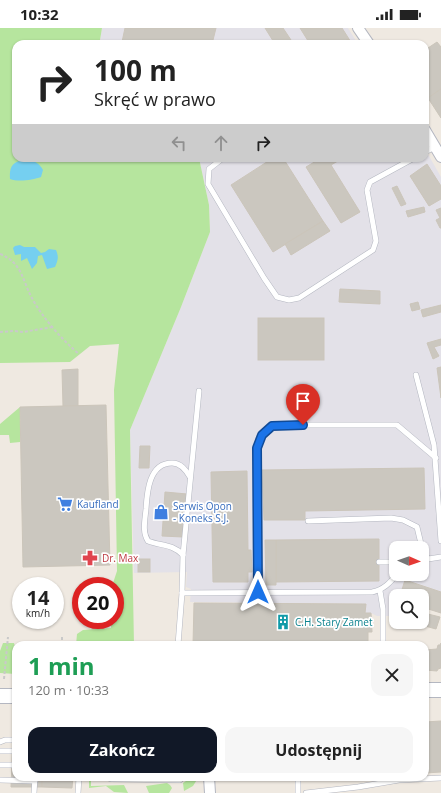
<!DOCTYPE html>
<html lang="pl">
<head>
<meta charset="utf-8">
<style>
	body { margin:0; font-family:"Open Sans",sans-serif; background:#f6f6f6; color:#222; height:100vh; display:flex; flex-direction:column; font-size:15px; white-space:nowrap }
	* { box-sizing:border-box; margin:0 }
	p { font-size:13px; color:#767676 }
	.icon { flex:none; width:22px; height:22px; fill:none; stroke:currentColor; stroke-width:2; stroke-linecap:round; stroke-linejoin:round }
	.map { position:relative; flex:1; overflow:hidden }
	.drawer { position:absolute; left:12px; top:613px; width:417px; height:140px; display:flex; flex-direction:column; background:#fff; border-radius:12px; box-shadow:0 1px 3px #0004 }
	.drawer>* { flex:none }
	.banner { position:absolute; left:12px; top:12px; width:417px; height:122px; border-radius:12px; box-shadow:0 1px 3px #0004; background:#fff; color:#222; overflow:hidden }
	.needle { width:26px; rotate:92deg }
	.tools { position:absolute; left:389px; top:513px; display:grid; gap:8px }
	.tools a { display:grid; place-items:center; width:40px; height:40px; border-radius:8px; background:#fff; box-shadow:0 1px 3px #0004; font-size:20px }
	.speed { position:absolute; left:12px; top:549px; display:flex; gap:8px; font-size:20px; font-weight:700; text-align:center }
	.speed>* { display:grid; place-content:center; width:52px; height:52px; border-radius:50%; background:#fff; box-shadow:0 1px 3px #0004; line-height:1 }
	.speed small { font-size:10px; font-weight:400 }
	.speed .limit { border:6px solid #d22; background:#fff; color:#111 }
	.pin { position:absolute; display:grid; place-items:center; width:34px; height:34px; color:#fff; margin:-41px -17px; border-radius:50% 50% 50% 0; rotate:-45deg; box-shadow:0 0 4px #0007 }
	.pin .icon { rotate:45deg }
	.me { position:absolute; width:44px; margin:-22px; rotate:0deg; stroke-linejoin:round; filter:drop-shadow(0 0 3px #0008) }
	.turn { display:flex; align-items:center; gap:14px; height:84px; padding:0 16px; font-size:18px }
	.turn .icon { width:52px; height:52px; stroke-width:2.5 }
	.turn b { display:block; font-size:28px; line-height:34px }
	.lanes { display:flex; align-items:center; height:38px; padding:0 16px; background:#0003; justify-content:center; gap:20px; direction:ltr }
	.lanes .off { opacity:.35 }
	.round { display:grid; place-items:center; flex:none; width:42px; height:42px; border-radius:12px; background:#f6f6f6 }
	.headline { display:flex; align-items:center; justify-content:space-between; height:68px; padding:0 16px }
	h1 { font-size:24px; font-weight:700; line-height:30px; color:#1e9e55 }
	.primary-button { display:flex; gap:8px; margin-top:auto; padding:8px 16px }
	.primary-button a { flex:1; height:46px; border-radius:12px; background:#111827; color:#fff; font-size:16px; font-weight:700; line-height:46px; text-align:center }
	.primary-button a+a { background:#f6f6f6; color:#222 }
	.status { display:flex; justify-content:space-between; align-items:center; height:28px; padding:0 20px; background:#fff; direction:ltr }
	.status svg { height:11px; fill:currentColor }
	.map>svg:first-child { display:block }
	.industrial { fill:#e3e1e8; fill-rule:evenodd }
	.green { fill:#b6e59e }
	.water { fill:#75cff0 }
	.building { fill:#cbc7bf; stroke:#cbc5ba }
	.lines { fill:none; stroke-linecap:round; stroke-linejoin:round }
	.lane-casing { stroke:#b4b7c1; stroke-width:6 }
	.street-casing { stroke:#b4b7c1; stroke-width:12 }
	.secondary-casing { stroke:#b4b7c1; stroke-width:16 }
	.path { stroke:#c9c9c9; stroke-width:2; stroke-dasharray:3 2; stroke-linecap:butt }
	.lane { stroke:#fff; stroke-width:5 }
	.street { stroke:#fff; stroke-width:10 }
	.secondary { stroke:#fff; stroke-width:14 }
	.route-casing { stroke:#114b97; stroke-width:10 }
	.route { stroke:#1a73e8; stroke-width:7 }
	.labels { text-anchor:middle; stroke-width:3.5; stroke-linejoin:round; paint-order:stroke }
	.shop-label { font-size:10px; fill:#366cbe; stroke:#fff; text-anchor:start }
	.health-label { font-size:10px; fill:#be3a42; stroke:#fff; text-anchor:start }
	.culture-label { font-size:10px; fill:#0d838f; stroke:#fff; text-anchor:start }
</style>
</head>
<body>
<div class="status"><b>10:32</b><svg viewBox="0 0 49 12"><path d="M0 12V9h3v3zM5 12V6h3v6zM10 12V3h3v9zM15 12V0h3v12zM26 1h20v11H26zM47 4h2v5h-2z"/></svg></div>
<div class="map">
<svg width="441" height="765" viewBox="0 0 441 765">
	<rect width="100%" height="100%" fill="#efe9e1"/>
	<g class="industrial">
		<polygon points="102,0 348,0 358,16 105,16 100,12"/>
		<path d="M425,121L441,149V585L422,579V568H396V588H377L371,585H365V576L190,574L191,561L186,559L187,544L134,545L130,402L181,279L210,204L209,177L199,130H425ZM396,520H422V546H396Z"/>
	</g>
	<g class="green">
		<polygon points="0,0 102,0 100,12 105,16 16,16 16,130 199,130 209,177 210,204 181,279 130,402 134,617 76,617 77,606 83,602 111,600 111,592 115,592 115,558 112,558 117,543 114,362 119,316 90,318 70,334 0,335"/>
		<polygon points="20,379 20,414 10,415 9,407 0,407 0,396"/>
		<polygon points="3,615 14,615 16,624 16,646 0,645 0,623"/>
		<polygon points="89,749 91,749 91,758 124,757 128,765 114,764 106,758 89,760"/>
		<polygon points="192,749 198,749 198,750 193,758 184,763 183,755"/>
		<polygon points="167,755 170,757 172,760 169,765 149,765 146,758"/>
	</g>
	<g class="water">
		<path d="M26,132C34,132 39,135 43,142L41,149C33,152 18,154 10,151C9,138 13,133 26,132Z"/>
		<path d="M20,217L24,219H35L41,225L45,224L49,221L56,222C59,229 58,232 55,239L47,241L42,227L38,228L37,235L32,241L27,230L21,233V226L15,227L13,220L15,218Z"/>
	</g>
	<g class="building">
		<polygon points="125,0 216,0 212,16 130,16 122,14"/>
		<polygon points="265,0 283,0 293,15 275,16"/>
		<polygon points="300,0 342,0 349,11 340,16 310,16"/>
		<polygon points="349,11 352,16 340,16"/>
		<polygon points="437,14 441,19 441,61 428,70 425,65 425,22"/>
		<polygon points="441,61 441,90 428,70"/>
		<polygon points="273,130 283,130 323,193 273,224 231,157"/>
		<polygon points="321,130 343,130 331,137 360,184 341,195 306,139"/>
		<polygon points="427,136 441,158 441,171 429,178 410,148"/>
		<polygon points="397,158 406,176 401,178 392,160"/>
		<polygon points="424,179 425,184 408,189 406,183"/>
		<polygon points="441,180 441,200 440,200 436,192 440,190 436,182"/>
		<polygon points="323,193 330,203 291,227 285,216"/>
		<polygon points="340,261 380,263 380,276 339,274"/>
		<polygon points="418,274 420,281 412,283 410,276"/>
		<polygon points="441,277 441,284 423,289 421,282"/>
		<rect x="258" y="290" width="66" height="42"/>
		<polygon points="441,311 441,317 434,319 439,328 433,331 427,315"/>
		<polygon points="441,339 441,370 437,340"/>
		<polygon points="78,341 78,378 63,378 62,342"/>
		<polygon points="106,377 110,537 23,539 20,379"/>
		<polygon points="140,418 150,418 149,440 139,440"/>
		<polygon points="424,440 425,481 305,483 305,492 264,492 262,442"/>
		<polygon points="247,443 248,522 251,522 252,544 248,544 248,554 213,554 211,444"/>
		<polygon points="165,464 187,466 183,509 162,508"/>
		<polygon points="379,511 379,553 276,554 276,512"/>
		<polygon points="265,512 276,512 276,557 266,557"/>
		<rect x="138" y="531" width="12" height="13"/>
		<polygon points="405,552 441,564 441,585 422,579 422,568 400,568"/>
		<polygon points="194,575 366,576 365,585 371,585 372,604 368,604 368,617 193,617"/>
		<polygon points="428,586 440,589 436,601 425,598"/>
		<polygon points="441,615 441,640 438,641 437,643 425,642 425,622 437,621 438,617 440,617"/>
		<polygon points="441,693 441,744 425,745 425,694"/>
		<polygon points="13,708 16,708 16,749 42,749 42,759 11,759"/>
		<polygon points="42,749 73,749 72,760 42,759"/>
	</g>
	<g class="lines">
		<g class="lane-casing">
			<g id="lane">
				<polyline points="425,124 435,119"/>
				<polyline points="223,130 209,141 208,156 264,250 277,269 289,272 299,270 373,222 376,213 367,162 370,154 414,130"/>
				<polyline points="416,347 434,417 441,513"/>
				<polyline points="308,493 391,490 403,492 417,499 422,520"/>
				<polyline points="422,521 428,531"/>
				<path d="M183,527C173,516 161,518 148,513C142,504 145,492 146,481C147,464 149,435 172,435C181,435 186,442 190,449"/>
				<polyline points="422,532 441,529"/>
				<polyline points="379,534 396,534"/>
				<polyline points="380,563 383,581 383,617"/>
				<path d="M182,565L372,564C383,562 390,555 397,546"/>
				<polyline points="258,565 257,420 262,407 272,397 397,397 436,430"/>
				<polyline points="178,617 182,565 183,527 199,363"/>
				<polyline points="0,714 5,712 16,712"/>
				<polyline points="0,723 16,723"/>
				<polyline points="0,737 16,737"/>
				<polyline points="105,749 111,751 180,752 180,749"/>
				<polyline points="298,749 298,765"/>
				<polyline points="0,752 35,753"/>
				<polyline points="34,765 35,749"/>
				<polyline points="78,765 79,749"/>
				<polyline points="306,765 358,759 399,752 441,750"/>
			</g>
		</g>
		<g class="street-casing">
			<g id="street">
				<polyline points="358,0 369,16"/>
				<polyline points="425,102 441,129"/>
				<polyline points="209,749 210,765"/>
			</g>
		</g>
		<g class="secondary-casing">
			<g id="secondary">
				<polyline points="425,662 441,662"/>
				<polyline points="0,668 16,668"/>
			</g>
		</g>
		<g class="path">
			<path d="M0,226C23,235 22,253 33,272C43,290 63,313 79,326"/>
			<polyline points="0,304 14,303 23,304 53,299"/>
			<polyline points="62,609 62,617"/>
			<polyline points="4,651 8,609"/>
		</g>
		<use href="#lane" class="lane"/>
		<use href="#street" class="street"/>
		<use href="#secondary" class="secondary"/>
	</g>
	<g class="lines">
		<g class="route-casing">
			<polyline id="route" points="258,564 257,420 262,407 272,398 303,397"/>
		</g>
		<use href="#route" class="route"/>
	</g>
	<defs>
		<g id="supermarket-bare" transform="scale(1.2)"><path d="M-6-5.5h2.5l.6 2H6L4.5 2H-2.5L-4.4-4H-6ZM-1.5 3.2a1.3 1.3 0 1 0 .1 0ZM3 3.2a1.3 1.3 0 1 0 .1 0Z" fill="#3f7fe0" stroke="#fff" stroke-width="2.5" paint-order="stroke"/></g>
		<g id="shop-bare" transform="scale(1.2)"><path d="M-5-2.5h2.3a2.7 3.5 0 0 1 5.4 0H5L5.5 6h-11ZM-1.5-2.5h3a1.5 2.3 0 0 0-3 0Z" fill="#3f7fe0" stroke="#fff" stroke-width="2.5" paint-order="stroke"/></g>
		<g id="pharmacy-bare" transform="scale(1.2)"><path d="M-2-6h4v4h4v4h-4v4h-4v-4h-4v-4h4Z" fill="#e0444e" stroke="#fff" stroke-width="2.5" paint-order="stroke"/></g>
		<g id="building-bare" transform="scale(1.2)"><path d="M-4-6H4V6H1V3H-1V6H-4ZM-2.5-4.3h1.7v1.8h-1.7ZM.8-4.3h1.7v1.8H.8ZM-2.5-1h1.7V.8h-1.7ZM.8-1h1.7V.8H.8Z" fill="#0f9aa8" stroke="#fff" stroke-width="2.5" paint-order="stroke"/></g>
	</defs>
	<g fill-rule="evenodd">
		<use href="#supermarket-bare" x="65" y="476"/>
		<use href="#shop-bare" x="161" y="484"/>
		<use href="#pharmacy-bare" x="90" y="530"/>
		<use href="#building-bare" x="283" y="594"/>
	</g>
	<g class="labels">
		<g class="shop-label">
			<text x="77" y="480">Kaufland</text>
			<text x="173" y="482">Serwis Opon<tspan x="173" dy="12">- Koneks S.J.</tspan></text>
		</g>
		<g class="health-label">
			<text x="102" y="534">Dr. Max</text>
		</g>
		<g class="culture-label">
			<text x="295" y="598">C.H. Stary Zamet</text>
		</g>
	</g>
</svg>
<div class="tools">
<a><svg class="needle" viewBox="-14 -14 28 28"><path d="M0-13l5 13h-10z" fill="#e53935"/><path d="M0 13l5-13h-10z" fill="#767676"/></svg></a>
<a><svg class="icon" aria-label="search" viewBox="0 0 24 24"><circle cx="10" cy="10" r="6"/><path d="M15 15l6 6"/></svg></a>
</div>
<div class="speed"><div>14<small>km/h</small></div><div class="limit">20</div></div>
<div class="pin" style="left:303px;top:397px;background:#d93025"><svg class="icon" aria-label="arrive" viewBox="0 0 24 24"><path d="M6 21V4h12l-3 4 3 4H6"/></svg></div>
<svg class="me" style="left:258px;top:564px" viewBox="-20 -20 40 40"><path d="M0-17L14 15 0 8-14 15z" fill="#1a73e8" stroke="#fff" stroke-width="4"/></svg>
<div class="banner">
<div class="turn"><svg class="icon" aria-label="right" viewBox="0 0 24 24"><path d="M7 20v-9h11M14 6l5 5-5 5"/></svg><div><b>100 m</b>Skręć w prawo</div></div>
<div class="lanes"><svg class="icon off" aria-label="left" viewBox="0 0 24 24"><path d="M17 20v-9H6M10 6l-5 5 5 5"/></svg><svg class="icon off" aria-label="ahead" viewBox="0 0 24 24"><path d="M12 20V5M6 11l6-6 6 6"/></svg><svg class="icon" aria-label="right" viewBox="0 0 24 24"><path d="M7 20v-9h11M14 6l5 5-5 5"/></svg></div>
</div>
<section class="drawer">
<div class="headline"><div><h1>1 min</h1><p>120 m · 10:33</p></div><a class="round"><svg class="icon" aria-label="close" viewBox="0 0 24 24"><path d="M6 6l12 12M18 6L6 18"/></svg></a></div>
<div class="primary-button"><a>Zakończ</a><a>Udostępnij</a></div>
</section>
</div>
</body>
</html>
